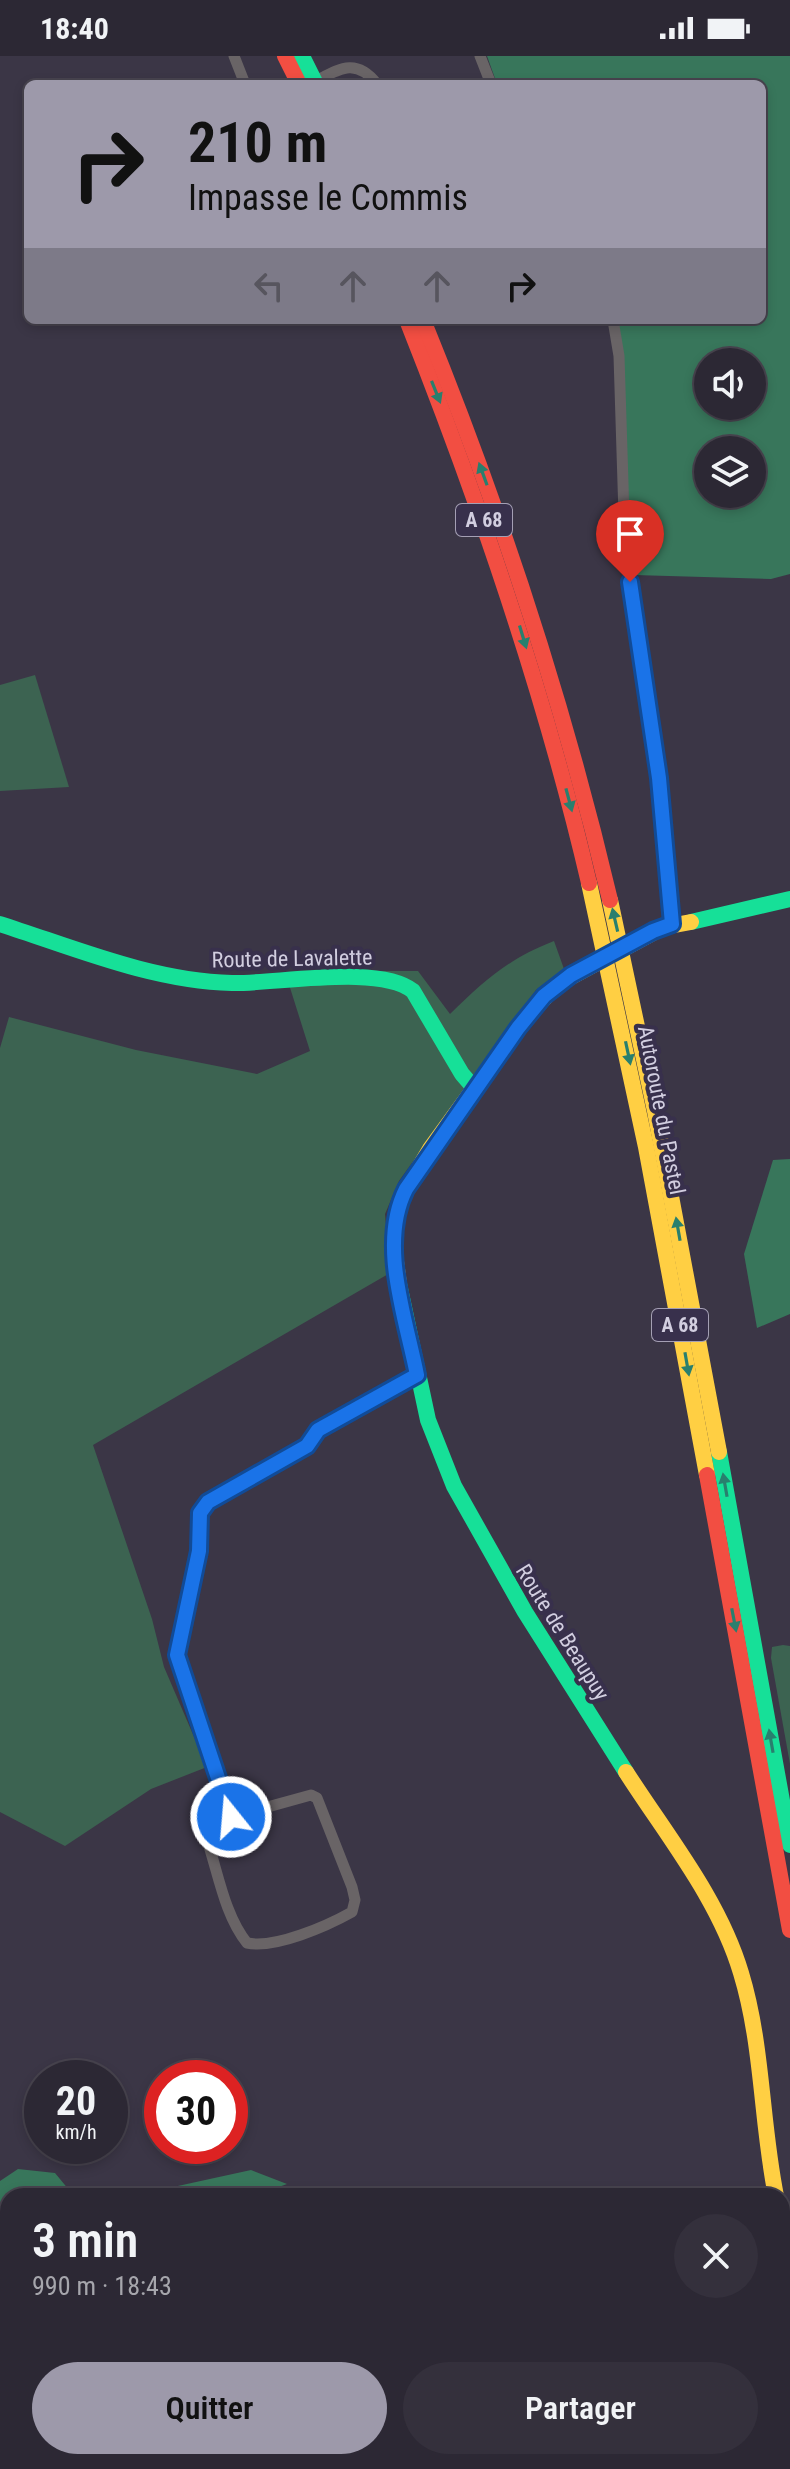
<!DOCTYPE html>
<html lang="fr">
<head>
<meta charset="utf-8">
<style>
	body { margin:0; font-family:"Roboto Condensed",sans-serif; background:#34303c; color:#f1f3f6; height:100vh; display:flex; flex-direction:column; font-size:30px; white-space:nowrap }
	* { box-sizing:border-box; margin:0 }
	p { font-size:26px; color:#a6a6ac }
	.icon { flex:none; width:44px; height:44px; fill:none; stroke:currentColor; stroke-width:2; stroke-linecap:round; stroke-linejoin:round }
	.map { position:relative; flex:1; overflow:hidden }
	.sheet { position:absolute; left:0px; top:2132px; width:790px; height:282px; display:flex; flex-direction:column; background:#2c2834; border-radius:24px 24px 0 0; box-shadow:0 4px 12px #0003,0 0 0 2px #48444f }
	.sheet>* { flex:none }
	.banner { position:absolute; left:24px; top:24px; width:742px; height:244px; border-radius:12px; box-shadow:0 4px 12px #0003,0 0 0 2px #48444f; background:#9d99aa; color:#111; overflow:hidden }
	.fabs { position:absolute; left:694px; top:292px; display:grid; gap:16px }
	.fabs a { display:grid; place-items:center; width:72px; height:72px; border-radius:50%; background:#2c2834; box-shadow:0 4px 12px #0003,0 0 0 2px #48444f; font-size:40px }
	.speed { position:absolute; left:24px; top:2004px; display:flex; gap:16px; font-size:40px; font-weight:700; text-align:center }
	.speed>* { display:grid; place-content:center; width:104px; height:104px; border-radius:50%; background:#2c2834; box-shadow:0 4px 12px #0003,0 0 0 2px #48444f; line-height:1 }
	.speed small { font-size:20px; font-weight:400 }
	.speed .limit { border:12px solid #d22; background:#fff; color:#111 }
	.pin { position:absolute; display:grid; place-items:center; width:68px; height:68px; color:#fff; margin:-82px -34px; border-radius:50% 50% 50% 0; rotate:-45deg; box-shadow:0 0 8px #0007 }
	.pin .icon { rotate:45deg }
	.me { position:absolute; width:88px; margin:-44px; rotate:343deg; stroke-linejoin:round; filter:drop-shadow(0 0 6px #0008) }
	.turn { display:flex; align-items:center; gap:28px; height:168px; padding:0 32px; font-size:36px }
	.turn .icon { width:104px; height:104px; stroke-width:2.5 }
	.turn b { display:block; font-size:56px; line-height:68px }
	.lanes { display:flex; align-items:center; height:76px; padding:0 32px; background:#0003; justify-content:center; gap:40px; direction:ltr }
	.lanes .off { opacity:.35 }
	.round { display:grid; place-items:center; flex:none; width:84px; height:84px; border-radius:42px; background:#34303c }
	.overview { display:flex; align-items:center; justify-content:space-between; height:136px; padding:0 32px }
	h1 { font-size:48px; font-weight:600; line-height:60px }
	.action { display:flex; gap:16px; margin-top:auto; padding:16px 32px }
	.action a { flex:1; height:92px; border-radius:48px; background:#9d99aa; color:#111; font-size:32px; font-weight:600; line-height:92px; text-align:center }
	.action a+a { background:#34303c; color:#f1f3f6 }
	.status { display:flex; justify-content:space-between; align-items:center; height:56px; padding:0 40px; background:#2c2834; direction:ltr }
	.status svg { height:22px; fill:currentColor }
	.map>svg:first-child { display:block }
	.green { fill:#3c6351 }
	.forest { fill:#38765b; fill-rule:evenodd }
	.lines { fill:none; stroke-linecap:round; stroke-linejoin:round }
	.street { stroke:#696466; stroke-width:11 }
	.fast { stroke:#16e098; stroke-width:16 }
	.slow { stroke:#ffcf43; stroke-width:16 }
	.jam { stroke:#f24e42; stroke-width:16 }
	.oneway { fill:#297f6e }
	.route-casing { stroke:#114b97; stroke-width:20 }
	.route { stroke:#1a73e8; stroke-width:14 }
	.labels { text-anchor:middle; stroke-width:8; stroke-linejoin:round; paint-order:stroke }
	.shield { fill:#38304c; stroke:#a49fb4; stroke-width:2 }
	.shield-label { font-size:20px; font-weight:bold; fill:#d2cee0 }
	.street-label { font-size:22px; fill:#d2cee0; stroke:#38304c }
</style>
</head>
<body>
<div class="status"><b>18:40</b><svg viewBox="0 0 49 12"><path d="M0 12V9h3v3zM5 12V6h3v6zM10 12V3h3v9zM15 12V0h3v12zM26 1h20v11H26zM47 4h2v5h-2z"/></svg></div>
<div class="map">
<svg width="790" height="2413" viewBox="0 0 790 2413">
	<rect width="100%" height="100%" fill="#3b3646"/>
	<g class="green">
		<polygon points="35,619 69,731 0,735 0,629"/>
		<path d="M554,885L564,913L536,934L399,1125L385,1158L390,1217L93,1389L152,1563L164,1611L207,1711L151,1733L65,1790L0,1756V992L9,961L136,994L257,1018L310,995L286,919L367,915H418L450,958C485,924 508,903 554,885Z"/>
		<polygon points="783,1589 790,1590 790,1708 771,1602 772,1591"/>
	</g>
	<g class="forest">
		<path d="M487,0H790V518L771,523L634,519L616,264H762V28H497ZM708,306H752V350H708ZM708,394H752V438H708Z"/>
		<polygon points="790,1103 790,1258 757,1272 744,1198 773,1104"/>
		<polygon points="18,2113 55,2117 74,2140 8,2140 8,2226 0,2230 0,2125"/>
		<polygon points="251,2114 287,2128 254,2140 132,2140"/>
		<polygon points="782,2373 790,2381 790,2413 731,2413 723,2406 782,2406"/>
		<polygon points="375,2406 666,2406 668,2413 338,2413"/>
	</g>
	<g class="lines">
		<g class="street">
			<polyline points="234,0 245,28"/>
			<polyline points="480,0 491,28"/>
			<path d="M312,27C338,14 355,0 377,28"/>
			<polyline points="613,264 619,300 624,459 630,526 659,722 672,868"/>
			<path d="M231,1761L311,1739L317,1742L352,1831L355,1844L352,1856C327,1870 275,1893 247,1887C226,1861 219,1822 209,1790L217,1775L231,1761L177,1599L199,1495L200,1457L208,1446L307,1390L318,1374L417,1319"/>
		</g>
		<g class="fast">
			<polyline points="302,0 316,28"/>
			<polyline points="691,866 790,843"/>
			<path d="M0,868C75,892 152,925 232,927C276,928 380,908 413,935L462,1018L475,1033"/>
			<polyline points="399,1228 428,1364 454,1430 525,1556 626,1716"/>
			<polyline points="719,1396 790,1789"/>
			<polyline points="782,2164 790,2188"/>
		</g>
		<g class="slow">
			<polyline points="589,827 646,1091 707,1419"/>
			<polyline points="610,844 655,1055 719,1396"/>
			<polyline points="399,1228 393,1183 402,1140 430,1093 523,965 558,928 664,871 691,866"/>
			<path d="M626,1716C667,1780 719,1843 741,1917C763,1989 761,2066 776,2140"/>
		</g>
		<g class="jam">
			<polyline points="285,0 299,28"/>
			<path d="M407,264C480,448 544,634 589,827"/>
			<path d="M423,264C500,453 563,645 610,844"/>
			<polyline points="707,1419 790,1874"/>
		</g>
	</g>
	<defs><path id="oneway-solid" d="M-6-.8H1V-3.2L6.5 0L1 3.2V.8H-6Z" transform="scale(2)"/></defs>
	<g class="oneway">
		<use href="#oneway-solid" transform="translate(436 336) rotate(68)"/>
		<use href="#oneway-solid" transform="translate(483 418) rotate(-110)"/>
		<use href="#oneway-solid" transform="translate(523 581) rotate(73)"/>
		<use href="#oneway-solid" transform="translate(569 744) rotate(75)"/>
		<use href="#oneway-solid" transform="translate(615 864) rotate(-103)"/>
		<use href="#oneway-solid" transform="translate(628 997) rotate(78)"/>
		<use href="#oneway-solid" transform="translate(678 1173) rotate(-100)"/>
		<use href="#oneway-solid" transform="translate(687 1308) rotate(80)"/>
		<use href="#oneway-solid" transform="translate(725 1429) rotate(-100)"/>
		<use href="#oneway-solid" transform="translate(734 1564) rotate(79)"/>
		<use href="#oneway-solid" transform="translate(771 1685) rotate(-100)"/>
	</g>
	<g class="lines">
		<g class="route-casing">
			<path id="route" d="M231,1761L177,1599L199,1495L200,1457L208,1446L307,1390L318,1374L417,1319C406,1262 378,1188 406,1133L518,972L544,940L571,919L653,875L672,868L659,722L630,526"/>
		</g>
		<use href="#route" class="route"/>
	</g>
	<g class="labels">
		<g class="shield">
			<rect x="456" y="448" width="56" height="32" rx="6"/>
			<rect x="652" y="1253" width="56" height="32" rx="6"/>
		</g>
		<g class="shield-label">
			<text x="484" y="471">A 68</text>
			<text x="680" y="1276">A 68</text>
		</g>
		<g class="street-label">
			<text transform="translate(292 902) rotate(-1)" y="8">Route de Lavalette</text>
			<text transform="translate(662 1054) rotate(79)" y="8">Autoroute du Pastel</text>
			<text transform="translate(563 1576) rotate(58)" y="8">Route de Beaupuy</text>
		</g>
	</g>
</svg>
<div class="fabs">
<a><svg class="icon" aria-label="sound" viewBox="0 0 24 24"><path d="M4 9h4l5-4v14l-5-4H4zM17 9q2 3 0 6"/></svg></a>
<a><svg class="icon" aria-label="layers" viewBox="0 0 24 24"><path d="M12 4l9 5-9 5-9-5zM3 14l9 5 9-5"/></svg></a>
</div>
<div class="speed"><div>20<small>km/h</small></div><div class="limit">30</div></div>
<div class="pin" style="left:630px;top:526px;background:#d93025"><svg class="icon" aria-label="arrive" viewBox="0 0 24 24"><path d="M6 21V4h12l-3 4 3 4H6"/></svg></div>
<svg class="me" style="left:231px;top:1761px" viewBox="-20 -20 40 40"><circle r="17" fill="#1a73e8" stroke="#fff" stroke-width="3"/><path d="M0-11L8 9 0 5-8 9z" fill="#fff"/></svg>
<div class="banner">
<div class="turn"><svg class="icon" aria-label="right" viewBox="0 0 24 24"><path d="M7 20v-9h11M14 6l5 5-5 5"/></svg><div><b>210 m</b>Impasse le Commis</div></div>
<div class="lanes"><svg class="icon off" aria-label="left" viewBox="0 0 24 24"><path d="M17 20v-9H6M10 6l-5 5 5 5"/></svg><svg class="icon off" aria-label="ahead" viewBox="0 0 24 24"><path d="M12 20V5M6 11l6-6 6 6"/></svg><svg class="icon off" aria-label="ahead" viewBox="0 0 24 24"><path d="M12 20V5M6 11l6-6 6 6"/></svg><svg class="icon" aria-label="right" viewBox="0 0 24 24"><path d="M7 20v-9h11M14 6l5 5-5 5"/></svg></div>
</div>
<section class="sheet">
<div class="overview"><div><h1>3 min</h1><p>990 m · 18:43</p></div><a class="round"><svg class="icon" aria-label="close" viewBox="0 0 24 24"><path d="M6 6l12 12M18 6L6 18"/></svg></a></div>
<div class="action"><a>Quitter</a><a>Partager</a></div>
</section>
</div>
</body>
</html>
